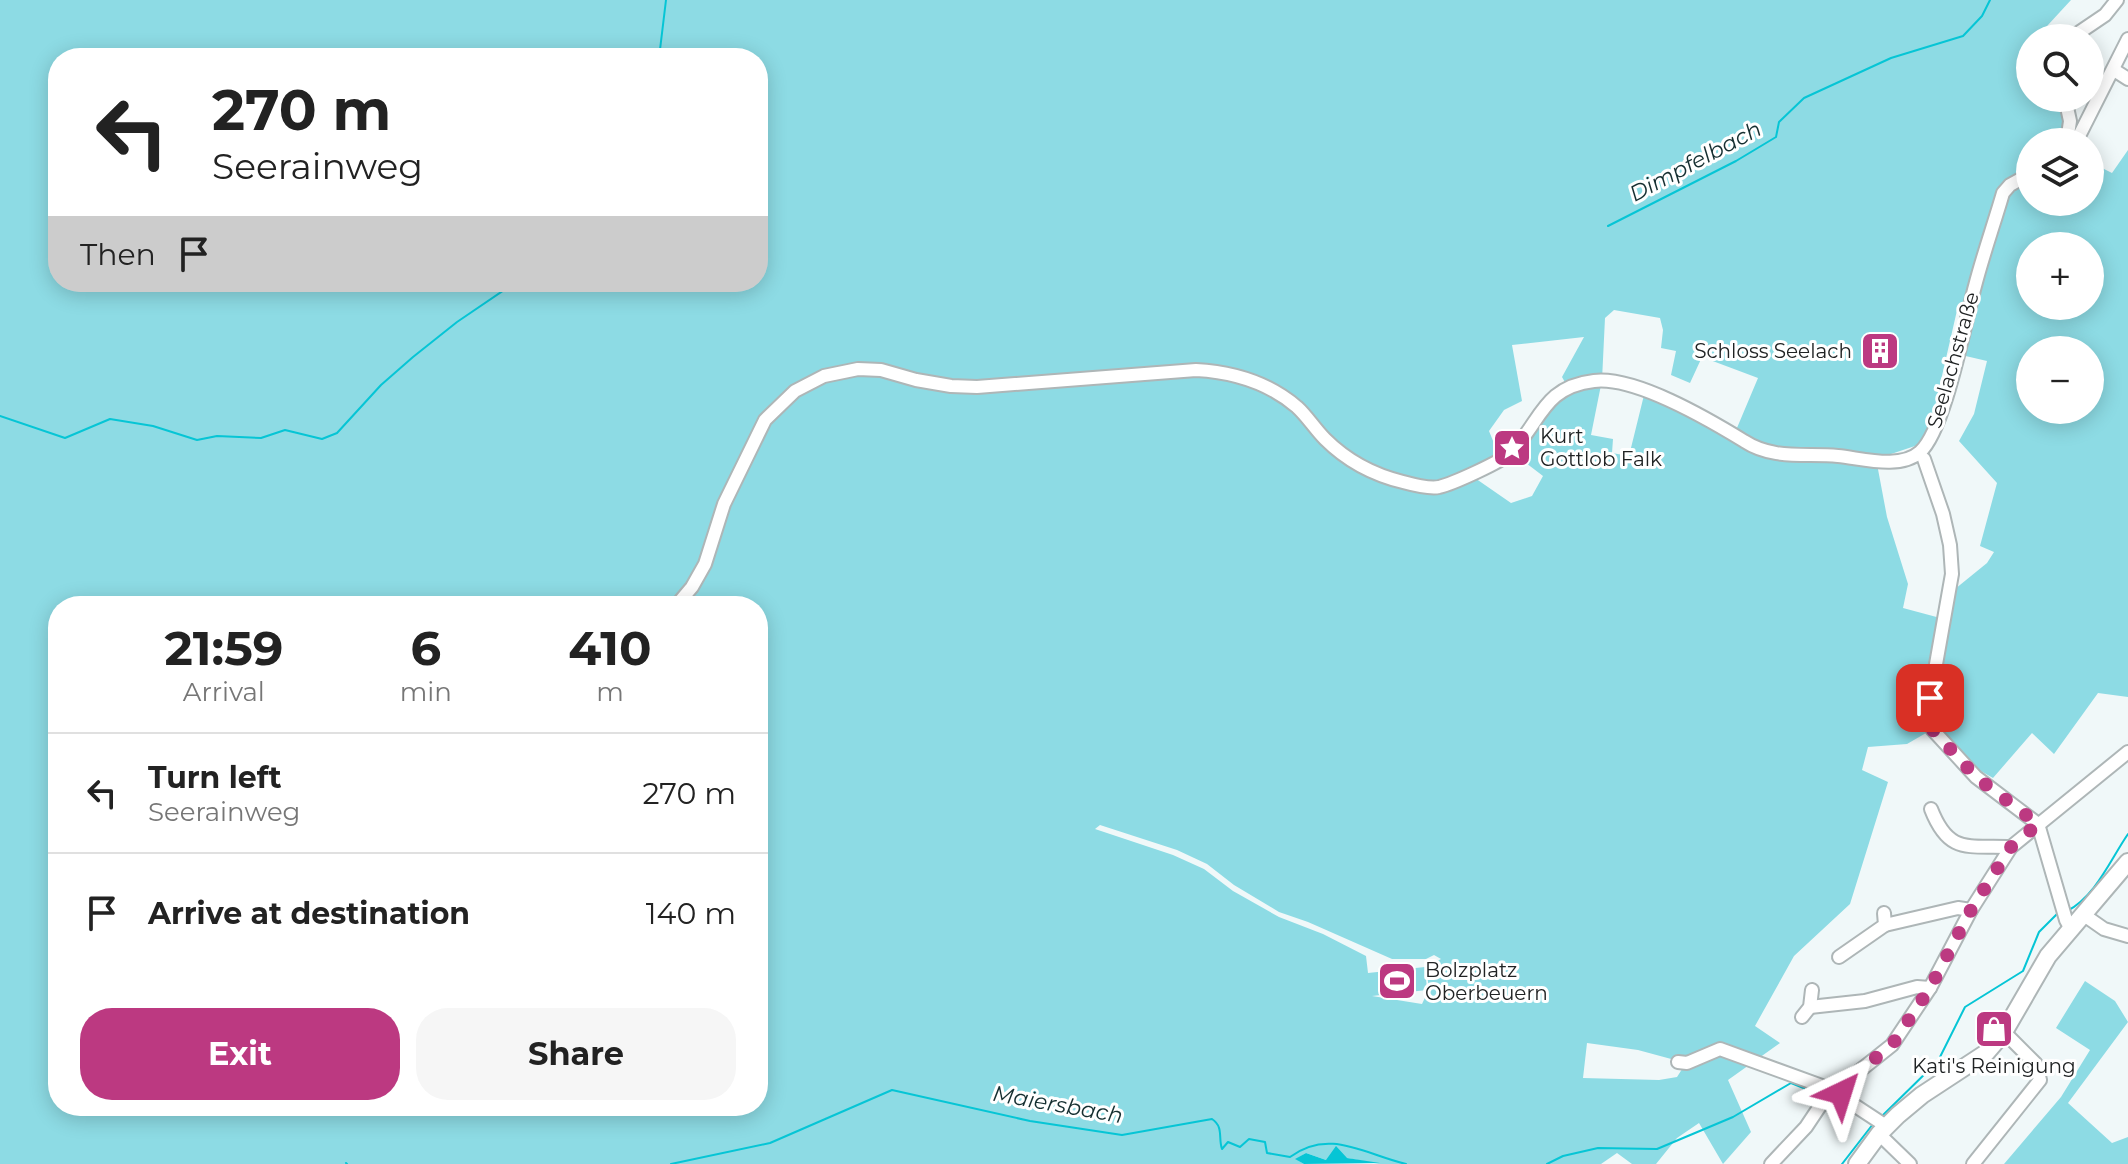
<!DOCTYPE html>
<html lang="en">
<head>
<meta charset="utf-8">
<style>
	body { margin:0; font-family:Montserrat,sans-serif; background:#f6f6f6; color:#222; height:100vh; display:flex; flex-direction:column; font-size:30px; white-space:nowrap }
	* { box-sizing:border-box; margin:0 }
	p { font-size:26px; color:#767676 }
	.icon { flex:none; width:44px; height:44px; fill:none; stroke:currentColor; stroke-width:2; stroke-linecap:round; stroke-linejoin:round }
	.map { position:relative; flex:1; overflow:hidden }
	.side { position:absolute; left:48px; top:596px; width:720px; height:520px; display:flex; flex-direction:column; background:#fff; border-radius:32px; box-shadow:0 4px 20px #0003 }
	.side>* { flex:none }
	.banner { position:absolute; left:48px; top:48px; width:720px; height:244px; border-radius:32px; box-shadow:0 4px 20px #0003; background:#fff; color:#222; overflow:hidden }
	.fabs { position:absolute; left:2016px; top:24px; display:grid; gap:16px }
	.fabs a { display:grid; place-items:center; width:88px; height:88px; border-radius:50%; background:#fff; box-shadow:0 4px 20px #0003; font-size:40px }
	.pin { position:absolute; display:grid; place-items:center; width:68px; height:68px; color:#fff; margin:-34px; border-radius:16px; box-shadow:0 4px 12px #0006 }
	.me { position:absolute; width:88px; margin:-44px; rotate:41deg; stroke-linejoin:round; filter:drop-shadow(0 0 6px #0008) }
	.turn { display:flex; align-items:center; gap:28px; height:168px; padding:0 32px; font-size:36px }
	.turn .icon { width:104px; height:104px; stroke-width:2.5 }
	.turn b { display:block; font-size:56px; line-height:68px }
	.then { display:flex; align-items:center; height:76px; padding:0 32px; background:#0003; gap:16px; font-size:30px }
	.eta { display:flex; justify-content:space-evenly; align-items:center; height:136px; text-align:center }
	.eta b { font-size:48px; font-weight:700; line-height:56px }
	.cta { display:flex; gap:16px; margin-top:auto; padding:16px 32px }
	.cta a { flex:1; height:92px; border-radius:32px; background:#bc3981; color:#fff; font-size:32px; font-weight:700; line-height:92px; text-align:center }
	.cta a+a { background:#f6f6f6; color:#222 }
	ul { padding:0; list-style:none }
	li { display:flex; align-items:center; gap:24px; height:120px; padding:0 32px; border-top:2px solid #e0e0e0 }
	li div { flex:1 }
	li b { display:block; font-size:30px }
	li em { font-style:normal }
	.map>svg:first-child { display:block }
	.green { fill:#8ddbe4; fill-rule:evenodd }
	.water { fill:#06c5d5 }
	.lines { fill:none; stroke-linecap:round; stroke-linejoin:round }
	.stream { stroke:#06c5d5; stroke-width:2 }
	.minor-casing { stroke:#aeb6b7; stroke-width:16 }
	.major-casing { stroke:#aeb6b7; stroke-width:20 }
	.minor { stroke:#fff; stroke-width:12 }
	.major { stroke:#fff; stroke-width:16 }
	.route { stroke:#bc3981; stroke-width:14; stroke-dasharray:0 25.2 }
	.labels { text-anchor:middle; stroke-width:6; stroke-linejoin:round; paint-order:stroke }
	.poi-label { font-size:20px; fill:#202324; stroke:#fff; text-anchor:start }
	.street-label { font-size:20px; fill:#202324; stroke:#fff }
	.water-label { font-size:22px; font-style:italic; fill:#152f31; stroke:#fff }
</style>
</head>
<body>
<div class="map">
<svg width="2128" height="1164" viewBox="0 0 2128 1164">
	<rect width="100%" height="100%" fill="#f0f8f9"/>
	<g class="green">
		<path d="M0,0H2071L2036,38H2030V98H2066L2076,134L2074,142H2030V202H2090V162L2112,173L2128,150V697L2098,693L2054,754L2032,733L1993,778L1960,759L1933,729L1907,744L1868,747L1862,770L1888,782L1850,904L1794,956L1755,1026L1780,1043L1728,1080L1751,1132L1723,1164L1699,1123L1677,1138L1656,1164H1632L1617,1153L1601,1164H1379L1347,1158L1326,1160L1306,1153L1296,1159L1304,1164H0ZM58,58H758V282H58ZM2030,246H2090V306H2030ZM1972,305L1957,354L1987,361L1974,414L1959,441L1997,483L1980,546L1994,552L1987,563L1955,589L1944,619L1903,608L1908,584L1887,517L1877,464L1757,453L1811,451L1888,455L1918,445L1930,428L1958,306ZM1614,310L1660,318L1663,330L1661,348L1676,351L1671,375L1690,383L1702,357L1758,378L1734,435L1645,391L1629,456L1612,453L1613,439L1591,435L1602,380L1605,318ZM1584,337L1562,377L1566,384L1518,444V457L1543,476L1532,496L1511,503L1472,476L1500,458L1489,431L1504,410L1522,401L1512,345ZM2030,350H2090V410H2030ZM58,606H758V1106H58ZM1100,825L1177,850L1207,864L1234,885L1279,912L1308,922L1392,959H1426L1434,955L1441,959L1426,967L1429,989L1422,1004L1372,996L1427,990L1425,967L1368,973L1366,956L1323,934L1279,917L1233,891L1204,869L1173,855L1095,829ZM1587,1043L1638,1050L1686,1063L1677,1077L1659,1080L1583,1078Z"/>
		<polygon points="2085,981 2115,1001 2128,1022 2068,1103 2112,1143 2128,1137 2128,1164 2004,1164 2061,1097 2090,1050 2056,1028"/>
	</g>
	<polygon class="water" points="1336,1146 1347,1158 1380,1163 1304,1164 1295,1159 1306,1153 1326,1160"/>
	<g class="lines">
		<g class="stream">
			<polyline points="659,58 666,0"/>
			<polyline points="1608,226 1736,161 1776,137 1779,122 1804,98 1891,58 1963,36 1982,16 1990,0"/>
			<polyline points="0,416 65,438 110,419 153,426 197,440 217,436 261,438 285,430 322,439 337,433 381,385 413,357 457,322 516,282"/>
			<path d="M2067,911C2096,896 2110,860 2128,834"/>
			<polyline points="1881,1117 1938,1061 1965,1007 2023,971 2039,932 2057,914"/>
			<polyline points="346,1163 347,1164"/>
			<path d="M671,1164L770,1143L892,1090L1030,1121L1122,1135L1212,1119C1224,1127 1218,1138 1222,1149L1228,1142L1240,1147L1249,1139L1265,1142L1267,1153L1290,1157C1329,1128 1364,1154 1406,1164"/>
			<polyline points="1547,1164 1563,1156 1598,1148 1657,1149 1733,1117 1791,1083 1821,1095"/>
			<polyline points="1842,1164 1873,1124"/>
		</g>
		<g class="minor-casing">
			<g id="minor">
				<polyline points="2071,38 2105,15 2117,0"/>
				<polyline points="2114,70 2128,79"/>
				<polyline points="2065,98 2070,121 2067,142"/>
				<polyline points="2076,142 2128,39"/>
				<polyline points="1924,459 1943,514 1950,545 1952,574 1930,698 1932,729 1976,777 2038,824 2066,920 2071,929"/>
				<path d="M676,606L692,587L705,564L724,504L765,420L795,391L824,376L858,369L881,370L916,380L951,386L977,387L1196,370C1233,372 1269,383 1297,407C1307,416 1315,429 1325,439C1346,460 1374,475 1403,482C1414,485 1429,489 1439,487C1452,484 1501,462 1510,453C1541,423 1542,387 1594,381C1635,376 1708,419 1744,441C1773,460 1805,453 1838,456C1861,458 1900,470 1920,452C1945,430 1965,322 1975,286C1983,255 1994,224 2003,193L2010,185L2030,174"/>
				<path d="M1931,809C1949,855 1968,845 2011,847"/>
				<polyline points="2084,915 2104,929 2128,936"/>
				<polyline points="1885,925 1958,908 1971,910"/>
				<polyline points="1839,957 1885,925 1884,913"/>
				<polyline points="1810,1007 1865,1001 1917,987 1930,988"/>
				<polyline points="1802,1017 1810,1007 1812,990"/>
				<polyline points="1678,1062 1687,1063 1720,1049 1841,1093 1854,1105 1886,1126"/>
				<polyline points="1841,1093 1848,1080 1892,1045 1930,988 1971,910 2011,847 2128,752"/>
				<polyline points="1879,1134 1910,1164"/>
				<polyline points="1771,1164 1806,1127 1830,1091"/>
				<polyline points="1973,1164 2040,1080 2036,1064 2004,1032"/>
			</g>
		</g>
		<g class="major-casing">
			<polyline id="major" points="1857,1164 1879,1134 1898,1115 1922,1095 1986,1053 2004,1032 2048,956 2128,862"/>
		</g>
		<use href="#minor" class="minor"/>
		<use href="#major" class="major"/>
	</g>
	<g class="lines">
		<polyline class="route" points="1841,1093 1848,1080 1892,1045 1930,988 1971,910 2011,847 2038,824 1976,777 1932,729 1930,698"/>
	</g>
	<defs>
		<g id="building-square" transform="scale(2)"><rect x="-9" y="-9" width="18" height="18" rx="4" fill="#bc3981" stroke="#fff"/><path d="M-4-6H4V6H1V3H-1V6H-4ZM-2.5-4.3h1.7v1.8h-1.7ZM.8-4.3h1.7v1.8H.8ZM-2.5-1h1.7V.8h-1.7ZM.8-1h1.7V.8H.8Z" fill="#fff"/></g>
		<g id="sight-square" transform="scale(2)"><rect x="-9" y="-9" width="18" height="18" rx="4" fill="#bc3981" stroke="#fff"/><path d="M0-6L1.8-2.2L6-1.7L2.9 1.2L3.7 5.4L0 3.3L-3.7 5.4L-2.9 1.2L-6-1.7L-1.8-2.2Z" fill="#fff"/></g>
		<g id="stadium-square" transform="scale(2)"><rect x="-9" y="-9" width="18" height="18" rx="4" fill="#bc3981" stroke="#fff"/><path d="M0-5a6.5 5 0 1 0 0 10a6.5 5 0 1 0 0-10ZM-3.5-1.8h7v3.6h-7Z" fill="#fff"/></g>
		<g id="shop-square" transform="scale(2)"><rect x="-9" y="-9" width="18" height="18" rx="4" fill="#bc3981" stroke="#fff"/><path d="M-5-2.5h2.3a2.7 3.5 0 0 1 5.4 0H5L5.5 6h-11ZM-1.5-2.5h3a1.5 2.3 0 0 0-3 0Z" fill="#fff"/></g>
	</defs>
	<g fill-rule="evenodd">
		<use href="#building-square" x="1880" y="351"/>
		<use href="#sight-square" x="1512" y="448"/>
		<use href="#stadium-square" x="1397" y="981"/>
		<use href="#shop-square" x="1994" y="1029"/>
	</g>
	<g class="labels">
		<g class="poi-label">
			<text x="1852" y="358" text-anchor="end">Schloss Seelach</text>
			<text x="1540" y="443">Kurt<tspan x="1540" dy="23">Gottlob Falk</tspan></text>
			<text x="1425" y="977">Bolzplatz<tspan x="1425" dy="23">Oberbeuern</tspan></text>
			<text x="1994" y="1073" text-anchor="middle">Kati's Reinigung</text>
		</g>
		<g class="street-label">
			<text transform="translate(1953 360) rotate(-74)" y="7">Seelachstraße</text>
		</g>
		<g class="water-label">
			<text transform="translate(1695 161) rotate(-28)" y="8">Dimpfelbach</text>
			<text transform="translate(1058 1104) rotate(10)" y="8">Maiersbach</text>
		</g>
	</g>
</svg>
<div class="fabs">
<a><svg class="icon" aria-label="search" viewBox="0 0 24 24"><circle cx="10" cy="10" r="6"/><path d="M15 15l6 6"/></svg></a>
<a><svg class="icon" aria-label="layers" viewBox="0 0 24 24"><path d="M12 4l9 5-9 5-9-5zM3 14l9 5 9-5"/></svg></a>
<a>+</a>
<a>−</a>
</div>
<div class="pin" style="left:1930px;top:698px;background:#d93025"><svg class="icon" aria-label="arrive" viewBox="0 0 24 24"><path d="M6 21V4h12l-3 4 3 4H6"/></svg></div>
<svg class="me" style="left:1841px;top:1093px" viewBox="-20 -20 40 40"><path d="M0-17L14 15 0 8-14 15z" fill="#bc3981" stroke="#fff" stroke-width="4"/></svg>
<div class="banner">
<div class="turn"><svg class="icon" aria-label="left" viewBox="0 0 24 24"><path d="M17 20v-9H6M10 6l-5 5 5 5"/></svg><div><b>270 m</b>Seerainweg</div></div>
<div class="then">Then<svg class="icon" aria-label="arrive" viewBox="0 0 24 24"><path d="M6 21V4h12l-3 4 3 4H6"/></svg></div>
</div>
<section class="side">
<div class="eta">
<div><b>21:59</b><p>Arrival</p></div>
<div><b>6</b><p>min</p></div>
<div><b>410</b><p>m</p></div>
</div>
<ul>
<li><svg class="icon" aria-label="left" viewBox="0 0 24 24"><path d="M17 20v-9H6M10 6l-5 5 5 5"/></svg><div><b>Turn left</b><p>Seerainweg</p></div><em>270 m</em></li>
<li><svg class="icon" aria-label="arrive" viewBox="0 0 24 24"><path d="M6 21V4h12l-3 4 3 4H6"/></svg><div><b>Arrive at destination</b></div><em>140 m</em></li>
</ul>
<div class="cta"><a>Exit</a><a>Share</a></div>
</section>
</div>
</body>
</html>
